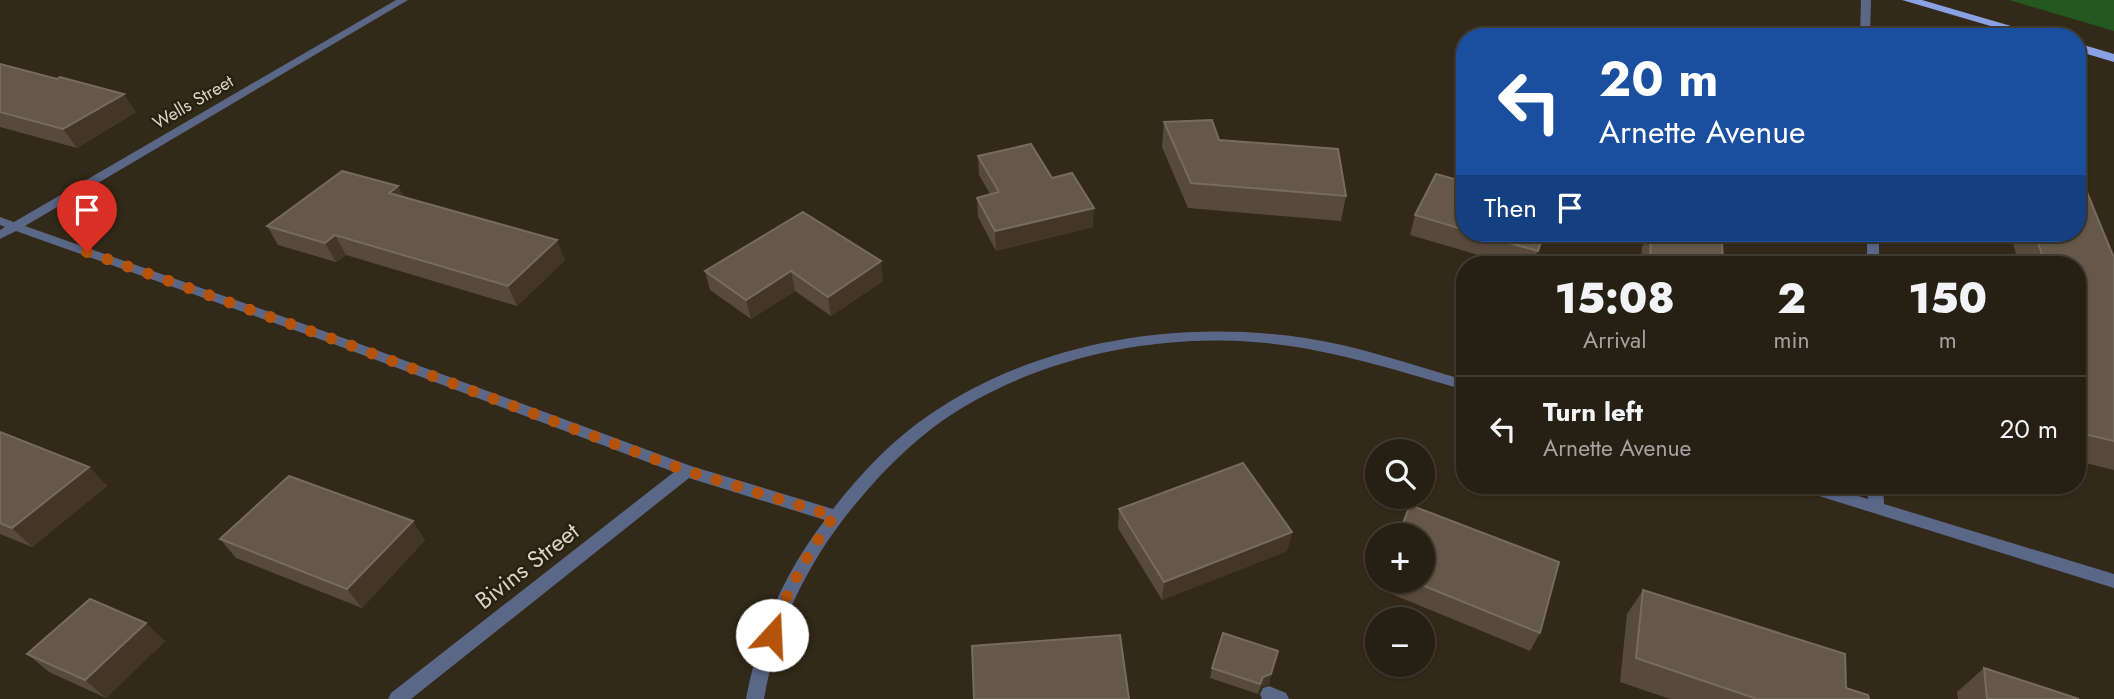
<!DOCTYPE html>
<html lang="en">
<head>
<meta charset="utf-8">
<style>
	body { margin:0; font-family:Jost,sans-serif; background:#2e271c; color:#f1f3f6; height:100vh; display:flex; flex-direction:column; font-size:26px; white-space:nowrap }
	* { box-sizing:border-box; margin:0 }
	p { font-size:23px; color:#a4a2a0 }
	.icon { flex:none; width:38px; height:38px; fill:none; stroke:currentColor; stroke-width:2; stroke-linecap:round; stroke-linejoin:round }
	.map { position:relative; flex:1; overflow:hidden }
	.details { position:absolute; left:1456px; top:256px; width:630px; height:238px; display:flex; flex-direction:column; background:#261f13; border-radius:28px; box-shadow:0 2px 5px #0004,0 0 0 2px #423d33 }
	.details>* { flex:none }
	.hud { position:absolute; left:1456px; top:28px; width:630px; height:214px; border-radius:28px; box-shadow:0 2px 5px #0004,0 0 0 2px #423d33; background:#1a4fa0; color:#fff; overflow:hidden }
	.controls { position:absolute; left:1365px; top:439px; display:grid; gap:14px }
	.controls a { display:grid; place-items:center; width:70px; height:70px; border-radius:50%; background:#261f13; box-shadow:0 2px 5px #0004,0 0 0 2px #423d33; font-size:35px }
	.pin { position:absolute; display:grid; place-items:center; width:60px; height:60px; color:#fff; margin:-72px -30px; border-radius:50% 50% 50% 0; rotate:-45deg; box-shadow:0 0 7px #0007 }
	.pin .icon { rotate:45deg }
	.me { position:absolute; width:77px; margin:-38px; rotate:20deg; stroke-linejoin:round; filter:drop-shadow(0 0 5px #0008) }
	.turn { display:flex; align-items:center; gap:24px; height:147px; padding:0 28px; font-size:32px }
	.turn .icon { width:91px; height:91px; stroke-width:2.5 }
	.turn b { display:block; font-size:49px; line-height:60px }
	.then { display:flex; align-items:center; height:66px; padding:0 28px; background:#0003; gap:14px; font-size:26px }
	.eta { display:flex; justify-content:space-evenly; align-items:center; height:119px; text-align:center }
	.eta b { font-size:42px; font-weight:800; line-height:49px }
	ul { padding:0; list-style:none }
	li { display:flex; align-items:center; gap:21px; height:105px; padding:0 28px; border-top:2px solid #423d33 }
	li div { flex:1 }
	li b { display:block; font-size:26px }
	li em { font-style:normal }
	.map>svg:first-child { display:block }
	.green { fill:#24581e }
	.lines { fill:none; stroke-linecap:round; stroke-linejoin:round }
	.service { fill:#5b6787; fill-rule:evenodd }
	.minor { fill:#5b6787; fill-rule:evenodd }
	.primary { fill:#8aa1e4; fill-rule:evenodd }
	.wall { fill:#57493b }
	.shaded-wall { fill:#433627 }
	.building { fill:#65584a; stroke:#776b5e; stroke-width:2 }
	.route { stroke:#b45309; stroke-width:12; stroke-dasharray:0 21.6 }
	.labels { text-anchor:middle; stroke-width:5; stroke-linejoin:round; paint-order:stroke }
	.far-street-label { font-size:18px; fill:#d8d2c8; stroke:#292010 }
	.near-street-label { font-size:24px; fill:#d8d2c8; stroke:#292010 }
</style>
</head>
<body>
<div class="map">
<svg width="2114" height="699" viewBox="0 0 2114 699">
	<rect width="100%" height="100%" fill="#332919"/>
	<polygon class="green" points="2009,0 2114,0 2114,31"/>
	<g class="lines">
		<polygon class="service" points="1269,686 1286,693 1289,699 1262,699 1260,694 1263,688"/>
		<g class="minor">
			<path d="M396,0H408L25,226L349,340L691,466L833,509C861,473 893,439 932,413C1038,341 1179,319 1305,338C1359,346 1412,365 1465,380V390C1395,370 1326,347 1254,342C1148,334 1030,360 942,421C910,444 883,471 858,501C809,559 777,624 764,699H746C758,633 784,573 825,520L689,478L411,699H388L391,693L674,472L339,346L16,231L0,239V230L5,227L0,225V217L14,222Z"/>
			<polygon points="1861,0 1871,0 1870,37 1860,37"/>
			<rect x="1867" y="233" width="12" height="31"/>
			<polygon points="1795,485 1822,485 1868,499 1867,485 1883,485 1884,504 2114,574 2114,588 1803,491 1797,489"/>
		</g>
		<g class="primary">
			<polygon points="1902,0 1922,0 2049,37 2028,37"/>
			<polygon points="2077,43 2114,54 2114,62 2077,51"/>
		</g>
	</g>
	<g class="wall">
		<polygon points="0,64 136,112 77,148 0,127"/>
		<polygon points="1164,122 1219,140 1346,196 1341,221 1188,208 1162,147"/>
		<polygon points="978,156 1052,178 1093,227 996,251 978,217 977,198 990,194 979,175"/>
		<polygon points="1465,182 1465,233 1544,233 1533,264 1509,264 1410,235 1415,215"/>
		<polygon points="398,186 404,198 565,260 517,306 346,255 336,262 278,245 267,226"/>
		<polygon points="803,212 883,281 831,316 795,291 751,319 710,290 705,271"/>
		<polygon points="1649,233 1673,233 1723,264 1641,264 1642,247"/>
		<polygon points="2010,233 2077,233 2114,258 2114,470 2077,461 2077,264 2019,264"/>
		<polygon points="0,432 89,467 107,486 32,547 0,534"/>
		<polygon points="1119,509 1292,532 1287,551 1162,600 1118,528"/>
		<polygon points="220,539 425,540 362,608 236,558"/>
		<polygon points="1380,581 1423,581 1540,633 1530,651 1377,588"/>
		<polygon points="1643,590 1846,688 1869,699 1670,699 1620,682 1627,614"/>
		<polygon points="165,641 106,698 49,672 27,654"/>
		<polygon points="1212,668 1269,684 1261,687 1258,694 1210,678"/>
		<polygon points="1984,668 2079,699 1958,699 1957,692"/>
	</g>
	<g class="shaded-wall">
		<polygon points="124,94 136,112 77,148 63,129"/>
		<polygon points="398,186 408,205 389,193"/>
		<polygon points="1094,208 1093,227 996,251 995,231"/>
		<polygon points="335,235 346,255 336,262 325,243"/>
		<polygon points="557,240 565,260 517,306 508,286"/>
		<polygon points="881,261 883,281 831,316 828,297"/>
		<polygon points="791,271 795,291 751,319 746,300"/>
		<polygon points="89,467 107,486 32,547 12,528"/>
		<polygon points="413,521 425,540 362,608 347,589"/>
		<polygon points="1292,532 1287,551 1162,600 1164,582"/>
		<polygon points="146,623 165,641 106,698 85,680"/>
		<polygon points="1278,651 1269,684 1261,687 1258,694 1263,677"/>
	</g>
	<g class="building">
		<polygon points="0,64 57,79 60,77 124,94 63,129 0,112"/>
		<polygon points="1212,120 1219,140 1338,149 1346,196 1191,183 1164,122"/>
		<polygon points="1031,144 1052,178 1072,173 1094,208 995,231 977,198 999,192 978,156"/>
		<polygon points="2077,168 2114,258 2114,441 2080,433 2077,425 2077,264 2045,264 2035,233 2077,233"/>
		<polygon points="342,171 398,186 389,193 557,240 508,286 335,235 325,243 267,226"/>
		<polygon points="1436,174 1465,182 1465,230 1415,215"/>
		<polygon points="803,212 881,261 828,297 791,271 746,300 705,271"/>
		<polygon points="1474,233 1544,233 1538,251"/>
		<polygon points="1651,233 1673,233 1722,243 1723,264 1650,264"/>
		<polygon points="0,432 89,467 12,528 0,523"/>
		<polygon points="1243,463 1292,532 1164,582 1119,509"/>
		<polygon points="289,476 413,521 347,589 220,539"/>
		<polygon points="1410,505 1559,562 1540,633 1412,581 1423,581 1423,536 1398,536"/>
		<polygon points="1643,590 1845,654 1846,688 1868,695 1869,699 1757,699 1636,658"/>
		<polygon points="90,599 146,623 85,680 27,654"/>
		<polygon points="1223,633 1278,651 1271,674 1263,677 1260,684 1212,668"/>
		<polygon points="1120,635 1129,699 974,699 972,646"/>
		<polygon points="1984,668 2079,699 1987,699"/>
	</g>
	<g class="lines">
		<path class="route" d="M87,252L344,343L687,471L834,516C808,553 786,592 772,635"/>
	</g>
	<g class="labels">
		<g class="far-street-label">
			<text transform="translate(193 102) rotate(-30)" y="6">Wells Street</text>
		</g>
		<g class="near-street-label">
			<text transform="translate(527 566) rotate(-38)" y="8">Bivins Street</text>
		</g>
	</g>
</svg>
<div class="controls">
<a><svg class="icon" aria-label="search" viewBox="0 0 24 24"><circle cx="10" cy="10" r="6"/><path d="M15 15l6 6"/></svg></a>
<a>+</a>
<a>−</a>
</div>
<div class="pin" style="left:87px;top:252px;background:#d93025"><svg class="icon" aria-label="arrive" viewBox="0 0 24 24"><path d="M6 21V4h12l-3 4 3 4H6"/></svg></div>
<svg class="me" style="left:772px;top:635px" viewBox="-20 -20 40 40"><circle r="19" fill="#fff"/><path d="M0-13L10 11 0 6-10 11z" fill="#b45309"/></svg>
<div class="hud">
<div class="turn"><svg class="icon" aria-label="left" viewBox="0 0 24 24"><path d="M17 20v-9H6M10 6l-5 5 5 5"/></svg><div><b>20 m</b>Arnette Avenue</div></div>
<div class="then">Then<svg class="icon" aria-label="arrive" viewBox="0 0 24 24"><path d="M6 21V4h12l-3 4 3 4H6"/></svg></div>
</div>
<section class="details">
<div class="eta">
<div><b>15:08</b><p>Arrival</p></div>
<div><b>2</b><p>min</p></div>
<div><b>150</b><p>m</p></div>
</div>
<ul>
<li><svg class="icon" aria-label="left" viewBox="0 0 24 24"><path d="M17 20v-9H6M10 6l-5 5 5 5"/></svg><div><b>Turn left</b><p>Arnette Avenue</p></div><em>20 m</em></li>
</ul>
</section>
</div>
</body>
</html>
